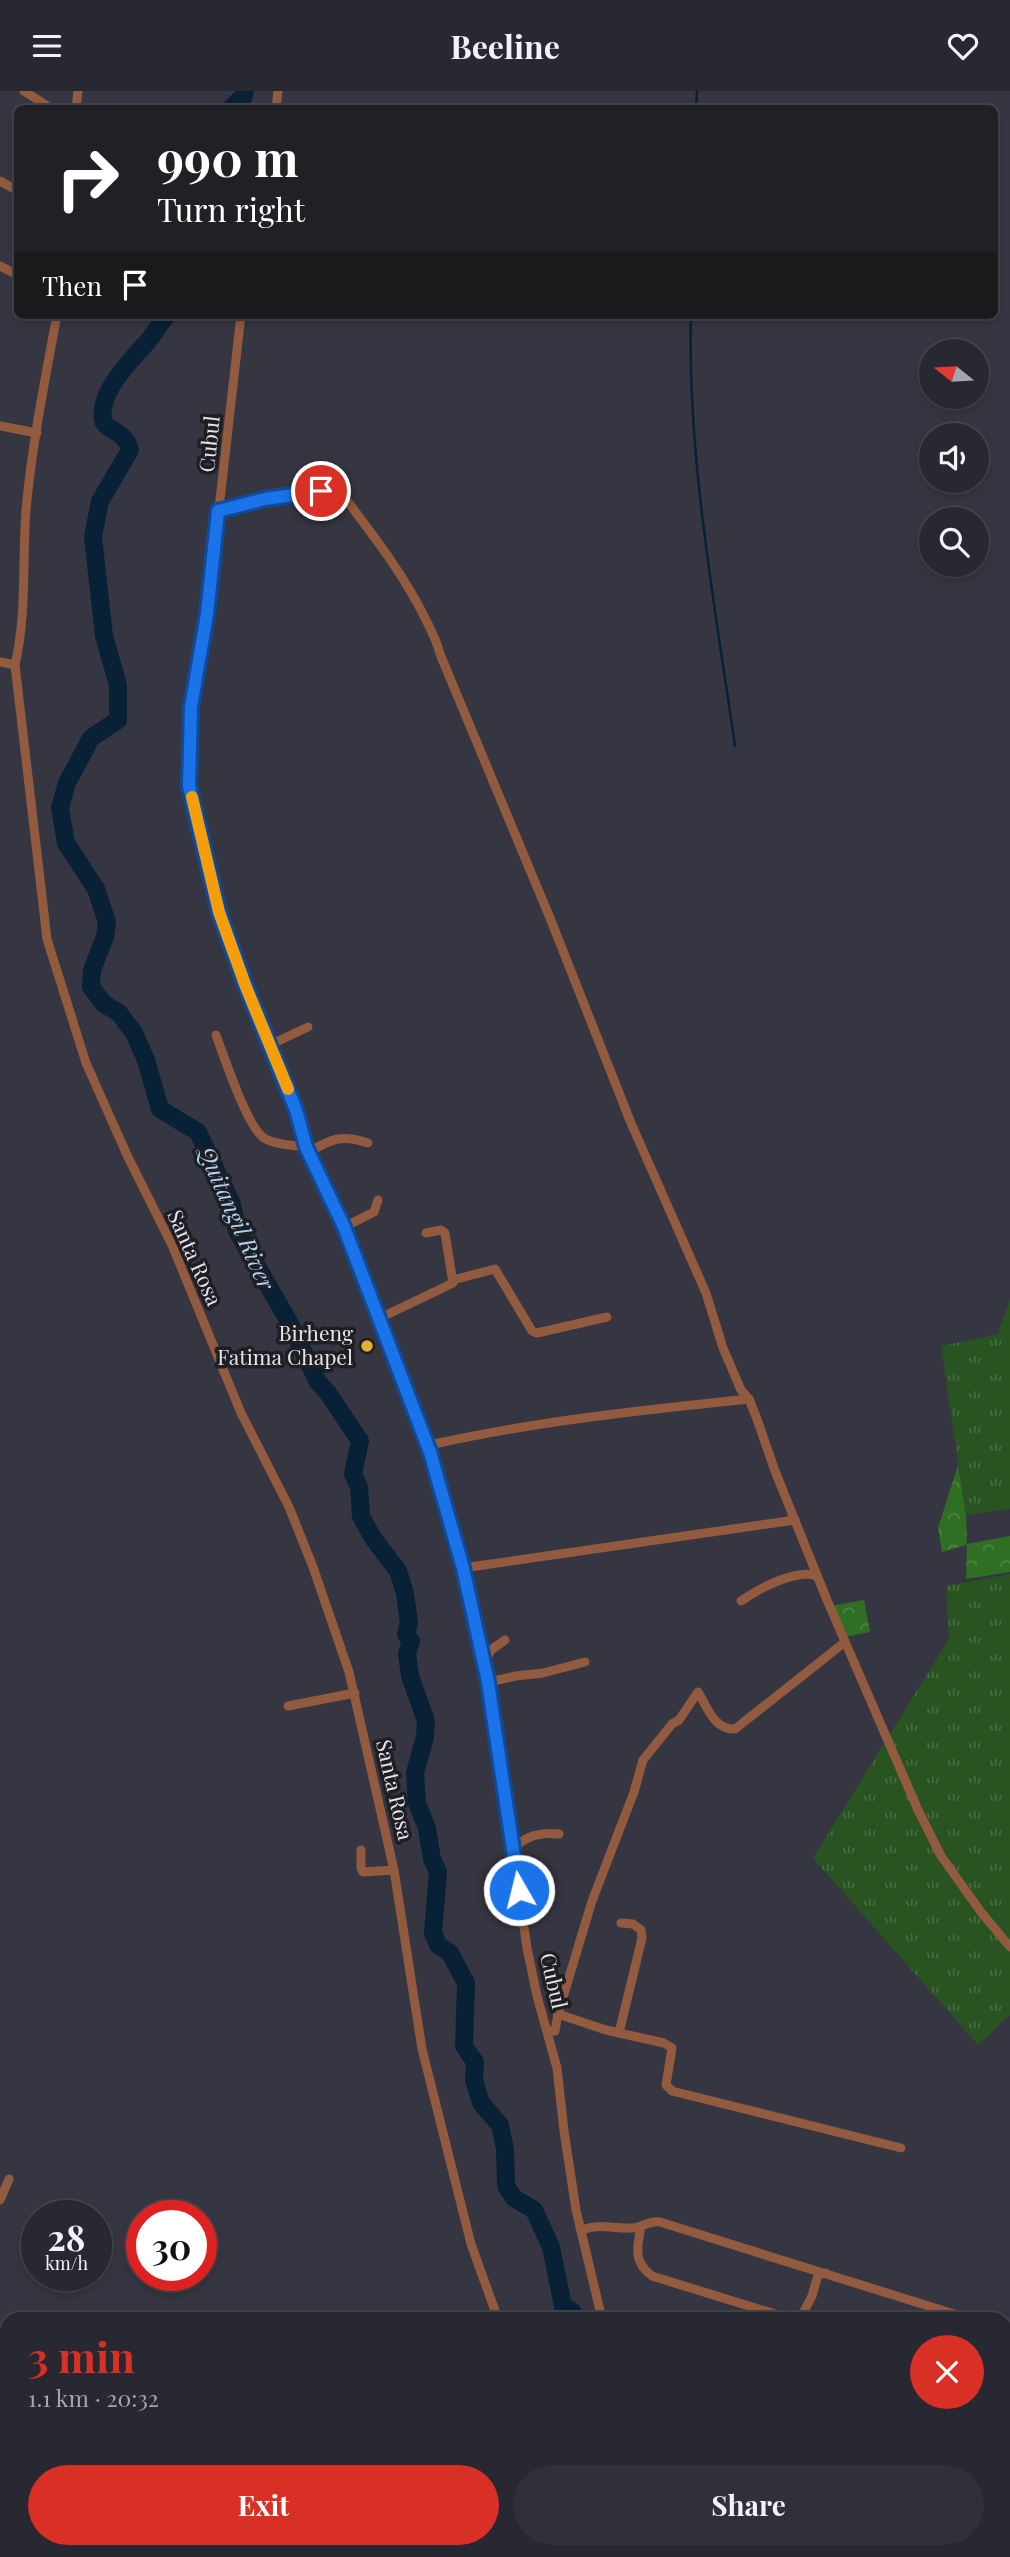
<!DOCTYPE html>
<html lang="en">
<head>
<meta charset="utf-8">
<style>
	body { margin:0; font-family:"Playfair Display",serif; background:#30303a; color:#f1f3f6; height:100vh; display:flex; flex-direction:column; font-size:26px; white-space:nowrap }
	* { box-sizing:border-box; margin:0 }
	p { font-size:23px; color:#a5a6ac }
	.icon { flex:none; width:38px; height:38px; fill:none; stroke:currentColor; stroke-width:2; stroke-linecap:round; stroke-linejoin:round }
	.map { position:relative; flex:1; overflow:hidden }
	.panel { position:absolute; left:0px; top:2221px; width:1012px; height:247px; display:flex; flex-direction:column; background:#282832; border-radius:21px 21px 0 0; box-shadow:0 4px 10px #0003,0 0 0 2px #44444d }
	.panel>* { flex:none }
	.hud { position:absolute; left:14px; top:14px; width:984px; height:214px; border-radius:10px; box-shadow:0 4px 10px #0003,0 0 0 2px #44444d; background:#202124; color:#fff; overflow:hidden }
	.needle { width:46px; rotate:288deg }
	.fabs { position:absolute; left:919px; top:248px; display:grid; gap:14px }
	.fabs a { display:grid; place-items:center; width:70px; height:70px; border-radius:50%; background:#282832; box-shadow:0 4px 10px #0003,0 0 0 2px #44444d; font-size:35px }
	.speed { position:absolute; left:21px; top:2109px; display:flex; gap:14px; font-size:35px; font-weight:700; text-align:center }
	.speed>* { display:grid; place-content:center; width:91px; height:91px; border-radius:50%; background:#282832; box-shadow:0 4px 10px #0003,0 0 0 2px #44444d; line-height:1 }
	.speed small { font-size:18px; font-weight:400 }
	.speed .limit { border:10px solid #d22; background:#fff; color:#111 }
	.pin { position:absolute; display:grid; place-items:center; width:60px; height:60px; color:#fff; margin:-30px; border:4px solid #fff; border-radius:50%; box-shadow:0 2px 7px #0007 }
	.me { position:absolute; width:77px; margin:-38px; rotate:352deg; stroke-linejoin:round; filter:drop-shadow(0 0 5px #0008) }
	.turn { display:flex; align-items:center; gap:24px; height:147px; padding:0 28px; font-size:32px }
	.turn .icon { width:91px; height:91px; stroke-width:2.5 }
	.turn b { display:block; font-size:49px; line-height:60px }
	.then { display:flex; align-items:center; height:66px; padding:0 28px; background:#0003; gap:14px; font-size:26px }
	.round { display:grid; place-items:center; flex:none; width:74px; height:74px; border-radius:37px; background:#30303a }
	.summary { display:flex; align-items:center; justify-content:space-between; height:119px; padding:0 28px }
	h1 { font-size:42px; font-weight:700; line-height:52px; color:#d93025 }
	.primary-button { display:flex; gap:14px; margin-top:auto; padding:14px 28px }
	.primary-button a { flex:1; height:80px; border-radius:42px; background:#d93025; color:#fff; font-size:28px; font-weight:700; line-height:80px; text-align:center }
	.primary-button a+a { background:#30303a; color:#f1f3f6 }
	header { display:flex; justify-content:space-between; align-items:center; height:91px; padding:0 28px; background:#282832; font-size:32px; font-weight:700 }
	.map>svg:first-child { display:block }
	.grass { fill:url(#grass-tufts) }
	.forest { fill:url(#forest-crowns) }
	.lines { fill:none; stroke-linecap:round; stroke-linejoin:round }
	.stream { stroke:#082136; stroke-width:2.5 }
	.river { stroke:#082136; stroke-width:18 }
	.street { stroke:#925a3e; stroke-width:9 }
	.secondary { stroke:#c46b3d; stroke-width:12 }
	.primary { stroke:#ea7739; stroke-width:14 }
	.route-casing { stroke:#114b97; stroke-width:18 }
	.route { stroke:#1a73e8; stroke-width:12 }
	.slow { stroke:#f59e0b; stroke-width:12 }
	.poi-dot { fill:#e3ae34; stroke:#1e1e23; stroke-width:2.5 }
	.labels { text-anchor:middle; stroke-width:7; stroke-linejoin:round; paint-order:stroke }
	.street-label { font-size:21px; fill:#e4e4ec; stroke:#1e1e23 }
	.poi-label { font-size:21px; fill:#e4e4ec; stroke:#1e1e23; text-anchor:end }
	.water-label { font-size:23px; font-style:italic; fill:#acd1f4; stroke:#1e1e23 }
</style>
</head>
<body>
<header><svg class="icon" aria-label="menu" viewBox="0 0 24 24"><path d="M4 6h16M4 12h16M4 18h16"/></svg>Beeline<svg class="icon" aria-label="heart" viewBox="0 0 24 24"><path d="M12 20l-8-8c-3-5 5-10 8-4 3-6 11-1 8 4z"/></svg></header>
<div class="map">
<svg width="1010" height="2466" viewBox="0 0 1010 2466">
	<defs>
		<pattern id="grass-tufts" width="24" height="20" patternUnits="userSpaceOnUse" patternTransform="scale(1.75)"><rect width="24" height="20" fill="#295321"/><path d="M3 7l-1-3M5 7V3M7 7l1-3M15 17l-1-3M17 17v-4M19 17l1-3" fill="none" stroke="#486c41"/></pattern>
		<pattern id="forest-crowns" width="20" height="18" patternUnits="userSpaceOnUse" patternTransform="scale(1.75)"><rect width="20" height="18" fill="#2f6f23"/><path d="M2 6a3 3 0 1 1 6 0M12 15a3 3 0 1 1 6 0" fill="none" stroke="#4d8343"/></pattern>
	</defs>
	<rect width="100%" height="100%" fill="#363642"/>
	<g class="grass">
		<polygon points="1010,1207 1010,1418 966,1424 941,1255 998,1243"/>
		<polygon points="1010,1483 1010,1924 978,1954 813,1767 949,1548 946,1495"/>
	</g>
	<g class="forest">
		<polygon points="958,1374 966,1424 967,1453 1010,1445 1010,1481 966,1488 967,1454 942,1461 938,1437"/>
		<polygon points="864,1509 870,1541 844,1546 831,1515"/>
	</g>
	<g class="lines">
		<g class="stream">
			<polyline points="696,18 697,0"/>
			<path d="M691,224C687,365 715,515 735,655"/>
		</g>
		<g class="river">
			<polyline points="230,18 244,5 245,0"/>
			<path d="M167,224C160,232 155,242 148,250C132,269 98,300 103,329C105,339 126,340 130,359L100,410L93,446L104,545L118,594V629L91,647L67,692L60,717L66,752L96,798L107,831L105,846L92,879L91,896L104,913L119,922L134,942L146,969L160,1018L198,1041L232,1113L237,1140L289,1231L318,1291L328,1302L360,1350L353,1383L359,1396L361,1425L373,1447L398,1480L405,1502L409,1532L406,1543L411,1550L407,1563L410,1585L426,1630L425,1646L415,1682L417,1712L427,1737L432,1768L438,1781L433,1842L438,1854L450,1862L466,1892L464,1955L475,1971L474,1989L481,2012L500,2034L505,2058L506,2095L514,2107L534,2119L551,2156L563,2215L572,2220L574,2228"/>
			<polyline points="573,2466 574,2460"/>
		</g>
		<g class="street">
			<polyline points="24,0 52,18"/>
			<polyline points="76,18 78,0"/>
			<polyline points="276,18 278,0"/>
			<polyline points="0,90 18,100"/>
			<polyline points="0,175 18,184"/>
			<path d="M57,224C45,288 32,354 26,419C22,471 27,523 15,574L47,848L86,972L127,1064L172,1154L241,1322L289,1416L313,1476L349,1581L394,1779L422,1958L471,2153L498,2228"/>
			<polyline points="241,224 207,523 191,616 189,695 219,821 246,896 296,1019 306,1056 344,1136 430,1361 463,1477 488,1591 527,1857 537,1905 557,1977 564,2040 576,2119 602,2228"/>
			<polyline points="0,335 37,342"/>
			<path d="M218,420C249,411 312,393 342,403C372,443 403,482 425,527C431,539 437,550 440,563L550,827L631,1032L706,1202L723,1257L741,1299L749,1308L757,1328L775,1380L827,1509L918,1719L941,1765L981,1821L1010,1856"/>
			<polyline points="0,571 15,574"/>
			<path d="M216,944C224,965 247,1036 264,1047C275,1054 293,1054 306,1056"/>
			<polyline points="270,954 308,936"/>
			<path d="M309,1061C331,1048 342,1043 368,1052"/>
			<polyline points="344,1136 374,1121 378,1109"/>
			<polyline points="453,1189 495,1178 532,1240 537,1242 607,1226"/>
			<polyline points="378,1228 453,1192 445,1142 441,1139 426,1142"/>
			<path d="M430,1361L434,1353C538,1330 643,1319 749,1308"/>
			<polyline points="463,1477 795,1429"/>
			<path d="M741,1510C758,1498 797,1477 817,1485"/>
			<polyline points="484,1573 491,1559 505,1549"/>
			<polyline points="488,1591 516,1585 543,1582 585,1571"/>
			<polyline points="288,1615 355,1602"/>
			<polyline points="361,1759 361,1777 363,1781 394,1779"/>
			<path d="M513,1759C524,1745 541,1741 559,1743"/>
			<path d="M558,1923L592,1810L634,1701L643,1669L672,1633L679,1629L698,1601C708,1617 714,1639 735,1638L845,1551"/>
			<polyline points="547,1940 555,1940 558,1923 606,1939 664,1952 672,1957 666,1994 672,2000 901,2057"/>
			<polyline points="619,1942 642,1847 641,1839 633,1833 621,1832"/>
			<polyline points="0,2109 9,2088"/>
			<path d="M641,2135C637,2156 633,2171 652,2185L791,2228"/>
			<path d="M581,2139C603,2132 611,2138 633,2137C644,2136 649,2129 660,2131L970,2228"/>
			<polyline points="805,2228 802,2224 812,2205 818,2184 826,2182"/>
			<polyline points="1004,2238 1010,2240"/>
			<polyline points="0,2416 7,2416"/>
			<polyline points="0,2433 7,2435"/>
			<polyline points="218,2460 234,2466"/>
			<polyline points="88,2466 90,2460"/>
			<polyline points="536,2466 539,2460"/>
			<polyline points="613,2466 614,2460"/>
		</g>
		<g class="secondary">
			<polyline points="0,2260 7,2263"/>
			<polyline points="155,2466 157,2460"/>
		</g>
		<g class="primary">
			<polyline points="0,2357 7,2356"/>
			<polyline points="476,2460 491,2466"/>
		</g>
	</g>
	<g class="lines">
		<g class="route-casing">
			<polyline id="route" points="321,400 265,408 218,420 207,523 191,616 189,695 219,821 246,896 296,1019 306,1056 344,1136 430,1361 463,1477 488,1591 519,1799"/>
		</g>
		<use href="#route" class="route"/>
		<polyline class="slow" points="192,706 219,821 246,896 288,998"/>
	</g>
	<circle class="poi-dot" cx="367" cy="1255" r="7"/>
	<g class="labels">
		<g class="street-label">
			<text transform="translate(210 353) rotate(-84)" y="7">Cubul</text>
			<text transform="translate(194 1167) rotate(66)" y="7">Santa Rosa</text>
			<text transform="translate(394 1699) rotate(77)" y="7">Santa Rosa</text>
			<text transform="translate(553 1890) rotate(77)" y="7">Cubul</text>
		</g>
		<g class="poi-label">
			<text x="353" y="1250">Birheng<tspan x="353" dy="24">Fatima Chapel</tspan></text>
		</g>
		<g class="water-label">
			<text transform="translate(236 1127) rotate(66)" y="8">Quitangil River</text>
		</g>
	</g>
</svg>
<div class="fabs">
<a><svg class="needle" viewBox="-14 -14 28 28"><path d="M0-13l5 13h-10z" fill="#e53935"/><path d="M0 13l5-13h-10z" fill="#a5a6ac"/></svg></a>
<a><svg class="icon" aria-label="sound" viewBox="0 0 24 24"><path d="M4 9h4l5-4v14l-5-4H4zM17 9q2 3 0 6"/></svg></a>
<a><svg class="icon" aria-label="search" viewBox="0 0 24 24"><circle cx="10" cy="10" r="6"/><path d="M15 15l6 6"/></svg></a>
</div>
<div class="speed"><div>28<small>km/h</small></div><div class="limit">30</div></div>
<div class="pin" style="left:321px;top:400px;background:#d93025"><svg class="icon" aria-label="arrive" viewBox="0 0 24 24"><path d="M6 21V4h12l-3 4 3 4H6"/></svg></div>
<svg class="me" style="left:519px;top:1799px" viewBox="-20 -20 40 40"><circle r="17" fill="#1a73e8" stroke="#fff" stroke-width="3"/><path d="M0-11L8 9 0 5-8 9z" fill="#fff"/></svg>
<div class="hud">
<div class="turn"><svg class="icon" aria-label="right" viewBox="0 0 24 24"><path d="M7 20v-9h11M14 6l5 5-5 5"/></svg><div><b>990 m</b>Turn right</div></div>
<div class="then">Then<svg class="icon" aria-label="arrive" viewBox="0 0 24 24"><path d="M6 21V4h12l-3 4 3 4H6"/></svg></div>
</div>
<section class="panel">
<div class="summary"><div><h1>3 min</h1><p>1.1 km · 20:32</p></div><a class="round" style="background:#d93025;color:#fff"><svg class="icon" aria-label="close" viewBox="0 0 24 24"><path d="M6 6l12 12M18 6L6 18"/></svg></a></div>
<div class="primary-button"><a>Exit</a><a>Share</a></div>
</section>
</div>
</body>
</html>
